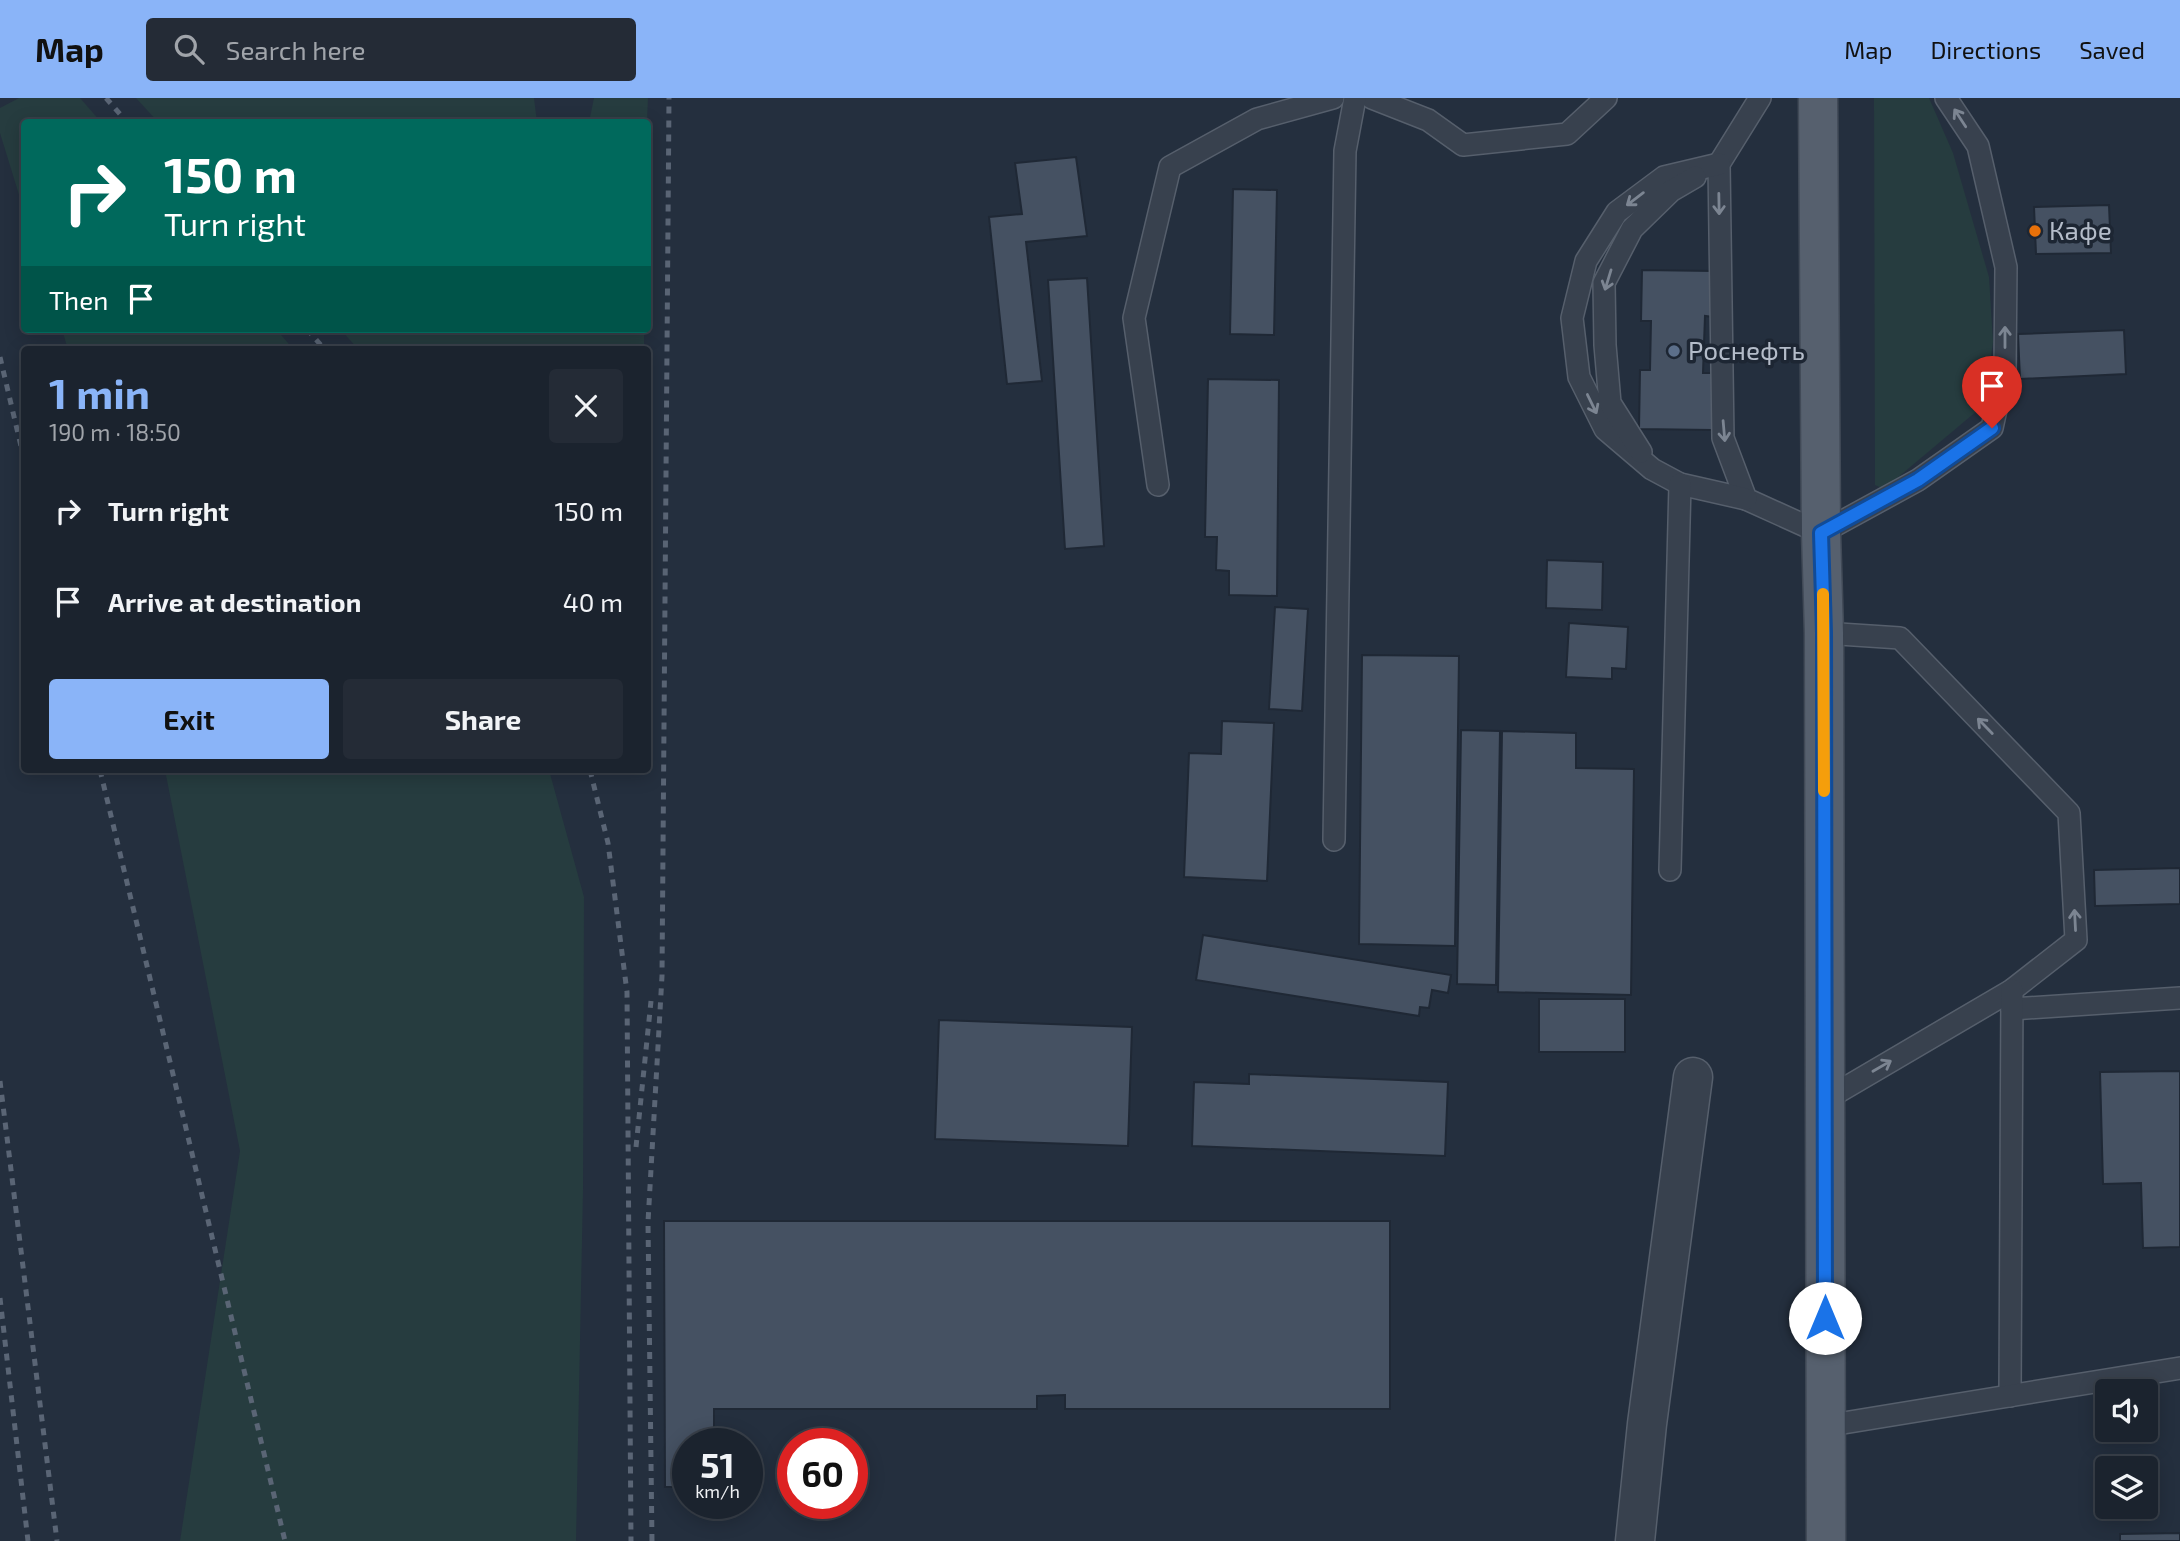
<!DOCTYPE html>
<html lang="en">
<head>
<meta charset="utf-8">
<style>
	body { margin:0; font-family:"Exo 2",sans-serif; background:#242b36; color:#f1f3f6; height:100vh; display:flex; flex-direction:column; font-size:26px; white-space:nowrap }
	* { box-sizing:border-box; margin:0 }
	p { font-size:23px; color:#a0a4aa }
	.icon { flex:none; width:38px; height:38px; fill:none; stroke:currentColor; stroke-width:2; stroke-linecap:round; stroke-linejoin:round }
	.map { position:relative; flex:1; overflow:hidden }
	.drawer { position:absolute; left:21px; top:248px; width:630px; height:427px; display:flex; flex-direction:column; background:#1b232e; border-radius:7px; box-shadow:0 4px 18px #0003,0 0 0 2px #39404a }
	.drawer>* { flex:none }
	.top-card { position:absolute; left:21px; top:21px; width:630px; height:214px; border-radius:7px; box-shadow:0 4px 18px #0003,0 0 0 2px #39404a; background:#00695c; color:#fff; overflow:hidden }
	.fabs { position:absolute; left:2095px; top:1281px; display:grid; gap:14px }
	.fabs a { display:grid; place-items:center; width:63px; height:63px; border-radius:7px; background:#1b232e; box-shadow:0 4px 18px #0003,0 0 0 2px #39404a; font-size:35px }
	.speed { position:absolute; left:672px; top:1330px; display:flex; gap:14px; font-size:35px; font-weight:700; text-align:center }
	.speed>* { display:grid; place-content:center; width:91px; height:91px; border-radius:50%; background:#1b232e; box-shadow:0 4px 18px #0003,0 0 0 2px #39404a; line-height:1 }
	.speed small { font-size:18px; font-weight:400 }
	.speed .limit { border:10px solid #d22; background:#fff; color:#111 }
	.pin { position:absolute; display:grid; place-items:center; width:60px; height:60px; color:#fff; margin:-72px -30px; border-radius:50% 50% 50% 0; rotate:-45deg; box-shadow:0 0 7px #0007 }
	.pin .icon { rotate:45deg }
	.me { position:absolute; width:77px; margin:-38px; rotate:0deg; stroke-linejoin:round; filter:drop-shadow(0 0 5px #0008) }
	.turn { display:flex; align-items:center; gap:24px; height:147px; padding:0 28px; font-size:32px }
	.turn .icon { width:91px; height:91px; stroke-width:2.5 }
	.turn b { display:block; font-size:49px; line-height:60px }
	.then { display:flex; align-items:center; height:66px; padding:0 28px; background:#0003; gap:14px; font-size:26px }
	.round { display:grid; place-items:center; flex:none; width:74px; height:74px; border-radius:7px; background:#242b36 }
	.summary { display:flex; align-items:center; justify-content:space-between; height:119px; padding:0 28px }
	h1 { font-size:42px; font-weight:700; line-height:52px; color:#8ab4f8 }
	.primary-button { display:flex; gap:14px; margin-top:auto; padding:14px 28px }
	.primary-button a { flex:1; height:80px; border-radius:7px; background:#8ab4f8; color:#111; font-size:28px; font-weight:700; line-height:80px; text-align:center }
	.primary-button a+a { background:#242b36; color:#f1f3f6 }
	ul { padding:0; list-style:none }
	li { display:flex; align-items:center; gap:21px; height:91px; padding:0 28px }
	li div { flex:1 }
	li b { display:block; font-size:26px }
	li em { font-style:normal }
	header { display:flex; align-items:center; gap:42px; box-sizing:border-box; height:98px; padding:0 35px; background:#8ab4f8; color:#111 }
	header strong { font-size:33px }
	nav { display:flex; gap:38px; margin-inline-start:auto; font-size:24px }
	.search { width:490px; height:63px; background:#242b36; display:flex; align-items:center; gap:18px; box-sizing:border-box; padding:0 24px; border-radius:7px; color:#a0a4aa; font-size:26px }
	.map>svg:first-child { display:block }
	.green { fill:#263c3f }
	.building { fill:#455162; stroke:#1f2835; stroke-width:2 }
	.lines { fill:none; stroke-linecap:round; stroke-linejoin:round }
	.service-casing { stroke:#565f6c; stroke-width:24 }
	.minor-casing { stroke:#565f6c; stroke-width:41 }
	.primary-casing { stroke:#414a57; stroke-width:41 }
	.service { stroke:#38414e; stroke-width:21 }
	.minor { stroke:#38414e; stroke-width:38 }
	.primary { stroke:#56606e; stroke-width:38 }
	.rail { stroke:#5a6575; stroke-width:5; stroke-dasharray:7 7; stroke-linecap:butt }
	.oneway { stroke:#7c8592 }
	.route-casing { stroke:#114b97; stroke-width:18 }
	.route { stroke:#1a73e8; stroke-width:12 }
	.slow { stroke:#f59e0b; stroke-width:12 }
	.food-dot { fill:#e8710a; stroke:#1d2633; stroke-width:2.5 }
	.service-dot { fill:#5c6f8a; stroke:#1d2633; stroke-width:2.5 }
	.labels { text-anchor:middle; stroke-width:7; stroke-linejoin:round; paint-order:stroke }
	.poi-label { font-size:26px; fill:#b4bcc9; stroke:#1d2633; text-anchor:start }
</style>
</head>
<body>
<header>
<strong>Map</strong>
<div class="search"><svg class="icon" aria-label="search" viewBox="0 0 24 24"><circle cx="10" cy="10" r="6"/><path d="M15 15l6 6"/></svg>Search here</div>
<nav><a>Map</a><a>Directions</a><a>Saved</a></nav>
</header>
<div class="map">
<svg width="2180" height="1443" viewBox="0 0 2180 1443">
	<rect width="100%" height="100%" fill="#242f3e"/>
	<g class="green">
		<polygon points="19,0 80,0 101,24 24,24 24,113 0,35 0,10"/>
		<polygon points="136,0 534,0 537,24 158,24"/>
		<polygon points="594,0 648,0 647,24 589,24"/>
		<polygon points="1874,0 1929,0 1953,55 1989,179 1993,244 1984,307 1884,391 1875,387"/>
		<polygon points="62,231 276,231 294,252 68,252"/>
		<polygon points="340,231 644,231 644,252 359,252"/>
		<polygon points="165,672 549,672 584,799 583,1092 576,1443 180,1443 240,1053"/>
	</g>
	<g class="building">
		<polygon points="1076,59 1087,138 1026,144 1042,283 1007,286 989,119 1022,116 1015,65"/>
		<polygon points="1233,91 1277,92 1274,237 1230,236"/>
		<polygon points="2109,107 2111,155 2036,156 2034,109"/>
		<polygon points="1642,172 1714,173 1713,219 1705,218 1703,275 1713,275 1712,332 1639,331 1640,272 1650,272 1651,223 1641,223"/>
		<polygon points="1087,180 1104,448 1065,451 1048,182"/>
		<polygon points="2124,232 2126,276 2020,281 2018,236"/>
		<polygon points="1208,281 1279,282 1277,498 1229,497 1229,473 1216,472 1217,439 1205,439"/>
		<polygon points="1547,462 1603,464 1602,512 1546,510"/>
		<polygon points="1275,509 1308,511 1302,613 1269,611"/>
		<polygon points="1569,525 1628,529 1626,571 1612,570 1612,581 1566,579"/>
		<polygon points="1362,557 1459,558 1455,848 1359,846"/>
		<polygon points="1222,623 1274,625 1267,783 1184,779 1189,655 1221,656"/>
		<polygon points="1461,632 1500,633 1496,887 1457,886"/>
		<polygon points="1502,633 1576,635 1576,670 1634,671 1631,897 1498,894"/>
		<polygon points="2180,770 2180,806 2095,808 2094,772"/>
		<polygon points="1203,837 1451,877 1448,895 1432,892 1429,910 1420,909 1419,918 1196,882"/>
		<rect x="1539" y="901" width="86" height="53"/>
		<polygon points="939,922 1132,929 1128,1048 935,1041"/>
		<polygon points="2180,973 2180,1149 2143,1150 2141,1085 2103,1086 2100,974"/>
		<polygon points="1249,976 1448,984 1445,1058 1192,1048 1194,984 1249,986"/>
		<polygon points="664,1123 1390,1123 1390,1311 1065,1311 1065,1297 1037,1298 1037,1311 714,1311 714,1346 688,1346 688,1389 665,1389"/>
		<polygon points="2180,1435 2180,1443 2120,1443 2120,1436"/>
	</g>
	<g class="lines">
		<g class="service-casing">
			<g id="service">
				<polyline points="1372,0 1428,22 1463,47 1567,36 1606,0"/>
				<polyline points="1760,0 1719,66 1723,340 1746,401 1821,435 1918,382 1992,330 2005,270 2006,169 1978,48 1946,0"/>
				<polyline points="1719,66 1664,79 1617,114 1586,163 1572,220 1579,279 1605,331 1652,371 1680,386 1746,401"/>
				<polyline points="1641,354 1610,305 1605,247 1604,185 1632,131 1671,93 1695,79"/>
				<polyline points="1158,387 1134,220 1170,69 1257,21 1333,0"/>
				<polyline points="1334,742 1345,53 1355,0"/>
				<polyline points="1670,772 1680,386"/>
				<polyline points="2012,911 2180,900"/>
				<polyline points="1823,1003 2012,892 2076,842 2069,715 1900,540 1824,535"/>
				<polyline points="2010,1298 2012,892"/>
				<polyline points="1825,1328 2180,1270"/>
			</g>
		</g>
		<g class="minor-casing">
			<polyline id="minor" points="1635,1443 1647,1326 1693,979"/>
		</g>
		<g class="primary-casing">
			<polyline id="primary" points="1818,0 1821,435 1824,535 1826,1443"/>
		</g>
		<use href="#service" class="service"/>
		<use href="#minor" class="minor"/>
		<use href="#primary" class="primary"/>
		<g class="rail">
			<polyline points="106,0 127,24"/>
			<polyline points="307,231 325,252"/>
			<polyline points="0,259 24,361"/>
			<polyline points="100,672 285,1443"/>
			<polyline points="590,672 608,745 627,894 631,1443"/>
			<polyline points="0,983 57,1443"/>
			<polyline points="636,1049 651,903"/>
			<polyline points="0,1200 28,1443"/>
			<polyline points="652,1443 648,1124 662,878 669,0"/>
		</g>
	</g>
	<defs><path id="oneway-shaft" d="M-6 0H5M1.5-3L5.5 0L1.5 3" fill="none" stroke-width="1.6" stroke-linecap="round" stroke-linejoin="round" transform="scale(1.75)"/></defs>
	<g class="oneway">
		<use href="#oneway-shaft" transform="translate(1960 20) rotate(-123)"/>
		<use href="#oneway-shaft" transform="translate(1635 101) rotate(143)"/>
		<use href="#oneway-shaft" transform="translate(1719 106) rotate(89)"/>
		<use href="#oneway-shaft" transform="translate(1608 182) rotate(107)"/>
		<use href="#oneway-shaft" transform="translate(2005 239) rotate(-90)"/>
		<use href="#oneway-shaft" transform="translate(1592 306) rotate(64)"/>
		<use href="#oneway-shaft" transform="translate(1724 333) rotate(85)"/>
		<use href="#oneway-shaft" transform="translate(1985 628) rotate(-134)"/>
		<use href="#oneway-shaft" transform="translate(2075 822) rotate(-93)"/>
		<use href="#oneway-shaft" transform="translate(1882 968) rotate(-30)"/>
	</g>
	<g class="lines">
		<g class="route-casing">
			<polyline id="route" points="1825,1220 1824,535 1821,435 1918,382 1992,330"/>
		</g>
		<use href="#route" class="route"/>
		<polyline class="slow" points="1823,496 1824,693"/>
	</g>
	<circle class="food-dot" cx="2035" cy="133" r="7"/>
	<circle class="service-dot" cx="1674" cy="253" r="7"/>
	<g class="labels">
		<g class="poi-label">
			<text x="2049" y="142">Кафе</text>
			<text x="1688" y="262">Роснефть</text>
		</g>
	</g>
</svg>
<div class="fabs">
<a><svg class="icon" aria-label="sound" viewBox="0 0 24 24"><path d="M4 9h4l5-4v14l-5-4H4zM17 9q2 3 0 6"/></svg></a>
<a><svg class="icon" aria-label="layers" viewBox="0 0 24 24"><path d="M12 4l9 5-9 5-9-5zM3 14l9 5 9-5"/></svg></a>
</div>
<div class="speed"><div>51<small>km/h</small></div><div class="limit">60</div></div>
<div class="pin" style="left:1992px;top:330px;background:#d93025"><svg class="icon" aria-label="arrive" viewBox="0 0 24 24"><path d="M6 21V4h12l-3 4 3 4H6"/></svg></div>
<svg class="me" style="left:1825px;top:1220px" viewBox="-20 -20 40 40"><circle r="19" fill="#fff"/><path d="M0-13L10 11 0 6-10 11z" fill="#1a73e8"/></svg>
<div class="top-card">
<div class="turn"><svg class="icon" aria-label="right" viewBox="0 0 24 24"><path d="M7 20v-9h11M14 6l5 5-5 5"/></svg><div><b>150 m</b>Turn right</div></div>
<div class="then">Then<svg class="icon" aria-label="arrive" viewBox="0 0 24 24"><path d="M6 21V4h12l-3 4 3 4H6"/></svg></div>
</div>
<section class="drawer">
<div class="summary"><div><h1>1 min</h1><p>190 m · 18:50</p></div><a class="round"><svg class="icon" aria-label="close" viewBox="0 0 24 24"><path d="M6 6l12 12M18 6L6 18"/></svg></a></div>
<ul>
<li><svg class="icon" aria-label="right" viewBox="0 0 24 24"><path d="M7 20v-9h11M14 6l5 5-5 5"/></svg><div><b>Turn right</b></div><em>150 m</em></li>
<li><svg class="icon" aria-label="arrive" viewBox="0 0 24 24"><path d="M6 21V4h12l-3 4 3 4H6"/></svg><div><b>Arrive at destination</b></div><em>40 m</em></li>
</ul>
<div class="primary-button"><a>Exit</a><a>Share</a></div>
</section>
</div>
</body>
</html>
